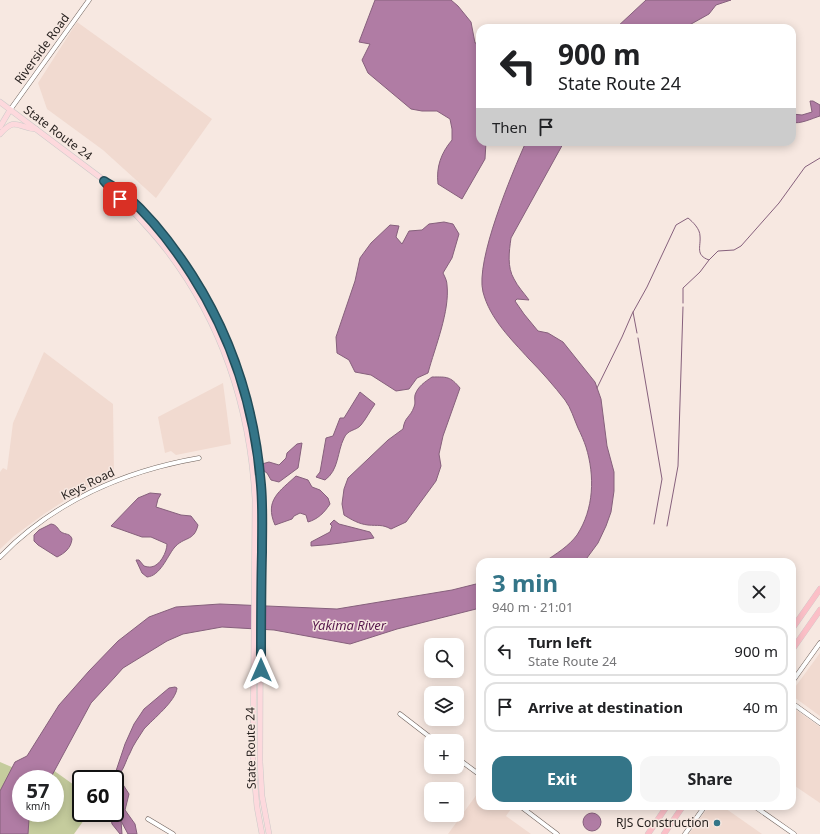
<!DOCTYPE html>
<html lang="en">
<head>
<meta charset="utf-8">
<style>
	body { margin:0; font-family:"Noto Sans",sans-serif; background:#f6f6f6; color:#202124; height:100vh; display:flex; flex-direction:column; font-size:15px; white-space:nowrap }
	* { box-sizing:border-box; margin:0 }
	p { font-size:13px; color:#757577 }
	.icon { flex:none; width:22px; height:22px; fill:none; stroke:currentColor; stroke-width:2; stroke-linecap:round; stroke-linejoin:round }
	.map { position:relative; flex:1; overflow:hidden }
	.sheet { position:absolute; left:476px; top:558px; width:320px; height:252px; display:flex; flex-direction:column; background:#fff; border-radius:12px; box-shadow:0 2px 10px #0003 }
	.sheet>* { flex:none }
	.top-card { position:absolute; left:476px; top:24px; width:320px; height:122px; border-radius:12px; box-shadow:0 2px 10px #0003; background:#fff; color:#202124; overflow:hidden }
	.buttons { position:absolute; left:424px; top:638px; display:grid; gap:8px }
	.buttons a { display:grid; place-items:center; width:40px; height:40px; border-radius:8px; background:#fff; box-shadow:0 2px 10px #0003; font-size:20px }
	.speed { position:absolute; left:12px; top:770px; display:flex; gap:8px; font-size:20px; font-weight:700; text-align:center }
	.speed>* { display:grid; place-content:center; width:52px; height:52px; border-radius:50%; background:#fff; box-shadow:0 2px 10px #0003; line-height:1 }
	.speed small { font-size:10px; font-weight:400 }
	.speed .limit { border:2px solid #111; border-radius:6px; background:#fff; color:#111 }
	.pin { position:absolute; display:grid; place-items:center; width:34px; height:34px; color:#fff; margin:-17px; border-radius:8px; box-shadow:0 2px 6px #0006 }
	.me { position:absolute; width:44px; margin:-22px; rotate:0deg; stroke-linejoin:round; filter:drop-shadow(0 0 3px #0008) }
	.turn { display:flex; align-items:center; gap:14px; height:84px; padding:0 16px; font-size:18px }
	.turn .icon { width:52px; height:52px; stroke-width:2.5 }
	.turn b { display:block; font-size:28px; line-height:34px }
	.then { display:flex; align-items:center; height:38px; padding:0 16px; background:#0003; gap:8px; font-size:15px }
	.round { display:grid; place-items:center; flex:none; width:42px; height:42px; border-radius:12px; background:#f6f6f6 }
	.overview { display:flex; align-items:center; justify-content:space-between; height:68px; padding:0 16px }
	h1 { font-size:24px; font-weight:700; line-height:30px; color:#347588 }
	.cta { display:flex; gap:8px; margin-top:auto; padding:8px 16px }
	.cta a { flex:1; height:46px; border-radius:12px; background:#347588; color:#fff; font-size:16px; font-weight:700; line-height:46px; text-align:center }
	.cta a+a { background:#f6f6f6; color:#202124 }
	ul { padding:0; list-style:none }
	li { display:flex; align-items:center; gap:12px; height:50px; margin:0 8px 6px; padding:0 8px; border:2px solid #e0e0e0; border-radius:12px }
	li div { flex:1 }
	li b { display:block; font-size:15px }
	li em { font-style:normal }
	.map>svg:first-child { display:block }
	.built { fill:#f1dad0 }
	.green { fill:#c5cc9d; fill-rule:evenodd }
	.water { fill:#b07ca4; stroke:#86607c }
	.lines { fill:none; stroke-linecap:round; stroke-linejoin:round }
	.stream { stroke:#86607c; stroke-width:1 }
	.minor-casing { stroke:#6f625c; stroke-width:5 }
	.major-casing { stroke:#cbc9c9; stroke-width:6 }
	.highway-casing { stroke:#cbc9c9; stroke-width:6 }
	.minor { stroke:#fff; stroke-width:4 }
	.major { stroke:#fdd9dd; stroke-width:5 }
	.highway { stroke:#fbbfc7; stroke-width:5.5 }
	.route-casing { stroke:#224c58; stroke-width:10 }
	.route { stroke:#347588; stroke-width:7 }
	.poi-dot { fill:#347588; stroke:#f7e8e1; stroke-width:1.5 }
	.labels { text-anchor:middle; stroke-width:3; stroke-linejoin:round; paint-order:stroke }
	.street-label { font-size:12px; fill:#251f1d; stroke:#f7e8e1 }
	.poi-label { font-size:12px; fill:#251f1d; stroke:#f7e8e1; text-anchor:end }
	.water-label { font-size:13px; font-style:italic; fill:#56164b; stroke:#f7e8e1 }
</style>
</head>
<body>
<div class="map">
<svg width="820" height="834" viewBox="0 0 820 834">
	<rect width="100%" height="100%" fill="#f7e8e1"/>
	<g class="built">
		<polygon points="77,22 212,119 156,198 103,150 47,109 38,83"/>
		<polygon points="44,352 113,404 114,474 70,497 44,514 14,536 0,549 0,472 3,468 7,470 13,423"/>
		<polygon points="223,383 231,444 176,455 171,451 165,453 158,417"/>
		<polygon points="820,653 820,716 794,697 793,690"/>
		<polygon points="792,707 820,727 820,803 792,784"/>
		<polygon points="480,790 480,806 513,806 506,816 531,834 448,834"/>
		<polygon points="709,806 722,806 762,834 689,834"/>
	</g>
	<path class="green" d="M32,755L81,790V813H89L74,834H0V762L21,771ZM21,779H55V813H21Z"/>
	<g class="water">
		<path d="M375,0H451L458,6L471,22L475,43H480V142H486L485,159L462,199L438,184C436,167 441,153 452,140V129L450,119L437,111H422L411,109L368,73L362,60L370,44L359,42Z"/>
		<polygon points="646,0 731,0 716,5 709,14 684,28 616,28"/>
		<path d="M810,101H813L820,105V116C813,118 799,125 792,122V114L802,115L812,112Z"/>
		<path d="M526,142H564L511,238C509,252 507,267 514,279C518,287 524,293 529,300L517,299L515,301L524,314L538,331L548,333L563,342L595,382L601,399L607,446L614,472V491L611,512L606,526L598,543L584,562H544C556,554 569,546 577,535C594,509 595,476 586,447C584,441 581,434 578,428C574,419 571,408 565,400C554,386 542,372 529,359C511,339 490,319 483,292C475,261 512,173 526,142Z"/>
		<path d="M444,222L453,224L459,234L452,258L443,273C445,277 447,281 447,285C450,311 435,347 428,373L417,378L409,389L396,391L371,375L355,372L349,360L337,353L336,337L355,281L360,258L371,243L390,225L399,226L396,237L402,244L409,231L422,230L429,224Z"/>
		<path d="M432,377C447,377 450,376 460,388L443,436L439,454L441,466L436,481L406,522L391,529C382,524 378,526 368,525C359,524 352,520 344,515L342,504L344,489L348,478L388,440L403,429C405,416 410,418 414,407C416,403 414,399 415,395C418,386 425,382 432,377Z"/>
		<path d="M360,392L375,404C370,411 366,419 361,425C356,431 348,429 344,438C337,452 339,470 325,480L316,477L320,472L326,438L333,436L340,418H344Z"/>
		<polygon points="302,443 298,468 279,482 271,480 267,473 264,471 262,464 269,462 279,465 286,458 287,453 297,444"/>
		<path d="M296,476L308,480L312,487L320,490L328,498L330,504C324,513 318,519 308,522L306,515L300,513L294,516L292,519L275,525C264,500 280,491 296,476Z"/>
		<path d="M150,493L161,494L158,499L156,507L181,515L191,516L198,525C194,542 184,536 174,548C167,557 160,576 147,577L142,573L136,560H139L144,566C147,567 149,567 151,567C160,566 167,552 167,544L151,537H142L111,526L138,498Z"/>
		<path d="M334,520L339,524L370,532L374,538C353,541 332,545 311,546V542L330,532L332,526L330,524Z"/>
		<path d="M51,524C57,525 57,528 61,532C66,535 70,533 72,539C71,548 65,553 57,557L38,545L34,541V535L39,530Z"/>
		<polygon points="480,583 480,608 397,629 350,644 274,630 222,627 183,634 167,641 123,668 115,677 91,703 50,779 21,779 21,813 32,813 29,819 28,834 0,834 0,791 15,762 27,756 59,705 89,671 118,641 149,617 176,607 220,604 337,609 452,590"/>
		<path d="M175,687L177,688C176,701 153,719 144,729C139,737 133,745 130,753C125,762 124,771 116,777L115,776V774L125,744L134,724L144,709L169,688Z"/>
		<polygon points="122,783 129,794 125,810 135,824 137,834 128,834 121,821 122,834 120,834 112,824 110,813 115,813 115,786 116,789 120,791 122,788"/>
		<circle cx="592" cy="822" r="9"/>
	</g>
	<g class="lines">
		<g class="stream">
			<polyline points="683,303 683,288 700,272 709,260"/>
			<polyline points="633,312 637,333"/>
			<polyline points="638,338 662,479 654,524"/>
			<path d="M597,388L622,337L632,314L647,287L676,225L688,218C693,222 700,229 700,236C701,247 695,255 709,260L718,251L734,250L741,246L779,203L805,167L820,158"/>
			<polyline points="667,526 678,466 683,307"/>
		</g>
		<g class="minor-casing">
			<g id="minor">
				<polyline points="10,110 89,0"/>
				<path d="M0,557C53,502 124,471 199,458"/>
				<polyline points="792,682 820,643"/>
				<polyline points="792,703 820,723"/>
				<polyline points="400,714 435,741"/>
				<polyline points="457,758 480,775"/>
				<polyline points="520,806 557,834"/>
				<polyline points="754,806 794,834"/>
				<polyline points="148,819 173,834"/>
				<polyline points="685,834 705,806"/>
			</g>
		</g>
		<g class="major-casing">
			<g id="major">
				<polyline points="0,102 105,181 126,195 155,225 180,256 199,286 218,319 232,352 243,386 253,423 261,487 260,762 262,796 269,834"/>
				<polyline points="0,127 10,110"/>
				<path d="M0,134C16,116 17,128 36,129"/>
				<path d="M109,186C129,208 150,228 168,252C223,325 250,409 255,499L253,763L257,807L262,834"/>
			</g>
		</g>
		<g class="highway-casing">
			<g id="highway">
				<polyline points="792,629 820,589"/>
				<polyline points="792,650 820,610"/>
				<polyline points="648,834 667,806"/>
				<polyline points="664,834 683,806"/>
			</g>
		</g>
		<use href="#minor" class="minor"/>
		<use href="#major" class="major"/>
		<use href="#highway" class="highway"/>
	</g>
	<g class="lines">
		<g class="route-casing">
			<path id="route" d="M120,199L104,181C112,186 120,190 127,196C153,219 174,247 192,275C233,339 255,410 261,485C263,507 262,530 262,552C261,591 261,630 261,670"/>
		</g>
		<use href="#route" class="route"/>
	</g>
	<circle class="poi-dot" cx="717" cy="823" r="4"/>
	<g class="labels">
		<g class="street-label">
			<text transform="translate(42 49) rotate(-54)" y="4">Riverside Road</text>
			<text transform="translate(58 133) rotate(37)" y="4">State Route 24</text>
			<text transform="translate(88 484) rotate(-26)" y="4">Keys Road</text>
			<text transform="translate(251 748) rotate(-91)" y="4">State Route 24</text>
		</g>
		<g class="poi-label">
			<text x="709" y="827">RJS Construction</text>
		</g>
		<g class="water-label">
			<text x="349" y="630">Yakima River</text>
		</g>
	</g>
</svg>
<div class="buttons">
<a><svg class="icon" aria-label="search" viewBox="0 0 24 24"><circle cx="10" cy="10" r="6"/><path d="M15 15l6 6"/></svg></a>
<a><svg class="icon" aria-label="layers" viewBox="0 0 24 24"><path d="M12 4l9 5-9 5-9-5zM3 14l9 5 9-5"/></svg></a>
<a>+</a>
<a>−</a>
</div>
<div class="speed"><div>57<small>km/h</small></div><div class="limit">60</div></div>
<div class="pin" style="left:120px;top:199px;background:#d93025"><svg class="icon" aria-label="arrive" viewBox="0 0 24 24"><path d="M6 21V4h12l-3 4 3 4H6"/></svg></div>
<svg class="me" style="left:261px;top:670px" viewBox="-20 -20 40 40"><path d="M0-17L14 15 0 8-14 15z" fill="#347588" stroke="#fff" stroke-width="4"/></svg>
<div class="top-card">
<div class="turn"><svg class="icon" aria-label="left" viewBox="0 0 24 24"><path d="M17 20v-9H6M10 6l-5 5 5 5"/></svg><div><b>900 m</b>State Route 24</div></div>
<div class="then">Then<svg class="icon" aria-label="arrive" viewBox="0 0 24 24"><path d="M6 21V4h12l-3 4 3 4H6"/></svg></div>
</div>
<section class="sheet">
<div class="overview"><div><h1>3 min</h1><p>940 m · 21:01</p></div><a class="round"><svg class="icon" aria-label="close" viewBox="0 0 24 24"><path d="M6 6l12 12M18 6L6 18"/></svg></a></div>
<ul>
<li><svg class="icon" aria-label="left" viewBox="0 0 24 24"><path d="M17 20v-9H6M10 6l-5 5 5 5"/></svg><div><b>Turn left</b><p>State Route 24</p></div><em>900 m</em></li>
<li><svg class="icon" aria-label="arrive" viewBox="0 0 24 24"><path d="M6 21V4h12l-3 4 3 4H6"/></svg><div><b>Arrive at destination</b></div><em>40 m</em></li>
</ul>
<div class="cta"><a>Exit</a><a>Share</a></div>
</section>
</div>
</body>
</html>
